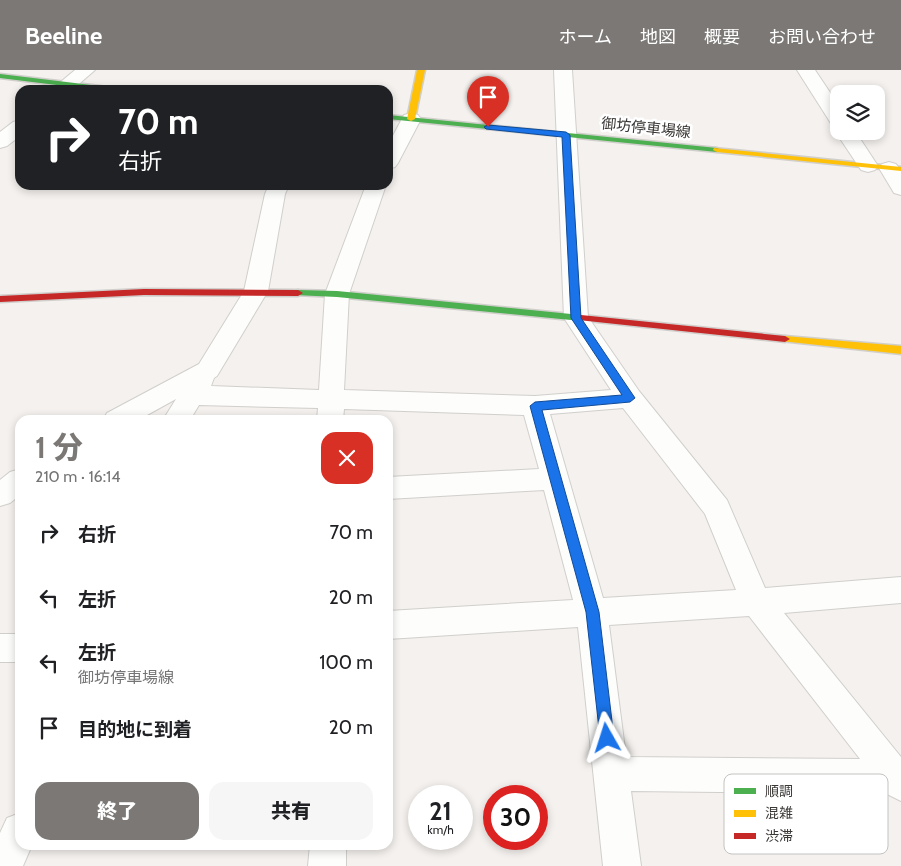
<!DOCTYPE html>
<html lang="ja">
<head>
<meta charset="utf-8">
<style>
	body { margin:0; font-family:Cabin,"Noto Sans JP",sans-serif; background:#f6f6f6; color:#202124; height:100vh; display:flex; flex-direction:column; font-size:19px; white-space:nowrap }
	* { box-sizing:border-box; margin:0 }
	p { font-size:16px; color:#757577 }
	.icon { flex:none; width:28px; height:28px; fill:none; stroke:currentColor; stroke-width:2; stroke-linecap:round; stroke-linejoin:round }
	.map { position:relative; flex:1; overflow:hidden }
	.panel { position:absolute; left:15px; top:345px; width:378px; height:435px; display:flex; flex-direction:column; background:#fff; border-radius:15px; box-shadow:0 2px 8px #0003 }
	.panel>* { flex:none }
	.banner { position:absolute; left:15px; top:15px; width:378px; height:105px; border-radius:15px; box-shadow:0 2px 8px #0003; background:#202124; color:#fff; overflow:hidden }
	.tools { position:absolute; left:830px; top:15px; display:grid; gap:10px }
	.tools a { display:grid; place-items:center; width:55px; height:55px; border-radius:10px; background:#fff; box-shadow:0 2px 8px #0003; font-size:25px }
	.speed { position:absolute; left:408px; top:715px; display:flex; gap:10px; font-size:25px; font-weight:700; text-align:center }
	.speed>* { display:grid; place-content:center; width:65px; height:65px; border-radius:50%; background:#fff; box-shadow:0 2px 8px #0003; line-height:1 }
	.speed small { font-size:12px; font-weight:400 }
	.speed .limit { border:8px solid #d22; background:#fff; color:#111 }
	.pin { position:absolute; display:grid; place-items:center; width:42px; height:42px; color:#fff; margin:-51px -21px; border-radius:50% 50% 50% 0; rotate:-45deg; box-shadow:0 0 5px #0007 }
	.pin .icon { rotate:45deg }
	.me { position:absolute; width:55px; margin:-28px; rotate:354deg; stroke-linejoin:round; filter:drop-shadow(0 0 4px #0008) }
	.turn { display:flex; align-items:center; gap:18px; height:105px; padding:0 20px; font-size:22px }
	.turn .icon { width:65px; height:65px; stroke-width:2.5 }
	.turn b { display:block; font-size:35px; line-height:42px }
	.round { display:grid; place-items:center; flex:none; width:52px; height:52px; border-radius:15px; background:#f6f6f6 }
	.head { display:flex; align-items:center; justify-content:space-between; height:85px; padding:0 20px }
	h1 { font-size:30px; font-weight:800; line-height:38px; color:#7b7876 }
	.primary-button { display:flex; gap:10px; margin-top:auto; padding:10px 20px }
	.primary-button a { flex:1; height:58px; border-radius:15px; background:#7b7876; color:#fff; font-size:20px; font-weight:800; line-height:58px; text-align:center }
	.primary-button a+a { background:#f6f6f6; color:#202124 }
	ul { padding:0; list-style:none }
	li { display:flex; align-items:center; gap:15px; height:65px; padding:0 20px }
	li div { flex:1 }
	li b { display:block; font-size:19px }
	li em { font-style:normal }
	header { display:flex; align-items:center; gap:30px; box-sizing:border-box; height:70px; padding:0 25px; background:#7b7876; color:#fff }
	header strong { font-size:24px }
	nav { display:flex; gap:28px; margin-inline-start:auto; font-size:18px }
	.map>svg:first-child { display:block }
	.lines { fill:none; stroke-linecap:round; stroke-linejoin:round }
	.street-casing { stroke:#d1cfcc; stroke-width:2 }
	.fast-casing { stroke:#d1cfcc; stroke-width:3 }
	.slow-casing { stroke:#d1cfcc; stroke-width:3 }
	.jam-casing { stroke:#d1cfcc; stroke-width:3 }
	.street { fill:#fdfdfc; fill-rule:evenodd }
	.fast { fill:#4caf50; fill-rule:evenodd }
	.slow { fill:#ffc107; fill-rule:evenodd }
	.jam { fill:#c62828; fill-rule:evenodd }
	.route { fill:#1a73e8; stroke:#114b97 }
	.labels { text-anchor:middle; stroke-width:5; stroke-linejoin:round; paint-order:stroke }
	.far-street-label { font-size:15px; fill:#3a3735; stroke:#fff }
	.key { fill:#fff; stroke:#c4c3c2; stroke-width:1 }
	.key-label { font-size:14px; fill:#3a3735 }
</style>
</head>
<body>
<header>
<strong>Beeline</strong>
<nav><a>ホーム</a><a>地図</a><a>概要</a><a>お問い合わせ</a></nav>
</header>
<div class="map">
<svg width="901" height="796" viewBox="0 0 901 796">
	<rect width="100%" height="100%" fill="#f4f1ee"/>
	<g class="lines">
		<g class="street-casing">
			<g id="street">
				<polygon points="75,0 95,0 72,20 51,20"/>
				<path d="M554,0H572L588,247L639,321L727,430L765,518L901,507V533L784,543L901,687V731L887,724L631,721L641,796H603L578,557L388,569V541L573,530L544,420L388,429V407L539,399L524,345L344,339L343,350H317L318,338L199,335L190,350H163L176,329L138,350H103L107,343L199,294L244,221L265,124L269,115H289L285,124L268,221L217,306L214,308L211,316L319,320L325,224L366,115H386L349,224L344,320L535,326L611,320L564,248ZM623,338L705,444L736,520L603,528L550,344ZM749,546L860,689L626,687L609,555Z"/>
				<polygon points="797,0 815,0 839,36 839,57 832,55"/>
				<polygon points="411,43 418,45 421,49 398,93 395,97 388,99 388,75 404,45"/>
				<polygon points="20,50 20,66 7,76 0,78 0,62 13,52"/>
				<polygon points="838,57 839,61 855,61 878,96 875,100 868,102 861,100 835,61"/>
				<polygon points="889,92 896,94 901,101 901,125 894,123 879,98 882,94"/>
				<polygon points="20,399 20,425 10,433 0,436 0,410 10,402"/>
				<rect x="0" y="564" width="20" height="28"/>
				<polygon points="20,743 20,775 32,775 23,796 0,796 0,763 7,748"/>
				<polygon points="310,775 346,775 346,796 308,796"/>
			</g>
		</g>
		<g class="fast-casing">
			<g id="fast">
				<polygon points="0,4 116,18 120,20 97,20 0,8"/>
				<polygon points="388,45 717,78 721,80 717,82 388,49"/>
				<polygon points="298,220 337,221 581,245 586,248 581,251 337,227 295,225 295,221"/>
			</g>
		</g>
		<g class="slow-casing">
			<g id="slow">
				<polygon points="417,0 425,0 415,49 411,51 407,49"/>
				<polygon points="714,78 901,97 901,101 717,82 713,80"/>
				<polygon points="785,266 901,276 901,284 781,271 780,269"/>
			</g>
		</g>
		<g class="jam-casing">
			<g id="jam">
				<polygon points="144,219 298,220 303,223 298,226 144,225 0,232 0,226"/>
				<polygon points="581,245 785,266 790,269 785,272 578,250 576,248 578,246"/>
			</g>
		</g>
		<use href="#street" class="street"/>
		<use href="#fast" class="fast"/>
		<use href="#slow" class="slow"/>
		<use href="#jam" class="jam"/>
	</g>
	<polygon class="route" points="488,55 566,62 570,65 581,248 635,328 630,332 542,340 599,542 614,668 612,673 607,675 602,673 600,668 586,542 530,336 535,332 622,325 571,248 562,67 486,59 484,57"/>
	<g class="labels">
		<g class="far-street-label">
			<text transform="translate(646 58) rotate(6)" y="5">御坊停車場線</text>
		</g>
	</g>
	<rect x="724" y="704" width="164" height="80" rx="8" class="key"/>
	<rect x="734" y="718" width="22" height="6" fill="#4caf50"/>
	<rect x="734" y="740" width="22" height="7" fill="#ffc107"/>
	<rect x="734" y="763" width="22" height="6" fill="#c62828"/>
	<g class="key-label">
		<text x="765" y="726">順調</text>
		<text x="765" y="748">混雑</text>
		<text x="765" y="771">渋滞</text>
	</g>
</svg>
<div class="tools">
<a><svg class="icon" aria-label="layers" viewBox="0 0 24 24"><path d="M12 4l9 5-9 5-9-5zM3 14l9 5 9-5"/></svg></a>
</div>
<div class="speed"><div>21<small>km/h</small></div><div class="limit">30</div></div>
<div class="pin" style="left:488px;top:57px;background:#d93025"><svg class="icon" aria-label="arrive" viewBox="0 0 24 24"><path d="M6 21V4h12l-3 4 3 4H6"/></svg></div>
<svg class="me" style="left:607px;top:668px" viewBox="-20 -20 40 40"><path d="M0-17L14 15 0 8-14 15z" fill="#1a73e8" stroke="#fff" stroke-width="4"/></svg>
<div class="banner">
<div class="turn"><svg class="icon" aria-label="right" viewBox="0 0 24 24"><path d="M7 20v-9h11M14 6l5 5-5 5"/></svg><div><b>70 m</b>右折</div></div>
</div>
<section class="panel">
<div class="head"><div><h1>1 分</h1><p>210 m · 16:14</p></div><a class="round" style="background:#d93025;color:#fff"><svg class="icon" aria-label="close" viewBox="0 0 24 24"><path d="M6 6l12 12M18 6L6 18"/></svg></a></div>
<ul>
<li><svg class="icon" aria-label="right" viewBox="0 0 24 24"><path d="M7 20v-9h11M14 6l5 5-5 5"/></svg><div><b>右折</b></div><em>70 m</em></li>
<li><svg class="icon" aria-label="left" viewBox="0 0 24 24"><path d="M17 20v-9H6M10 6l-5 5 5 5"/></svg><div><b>左折</b></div><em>20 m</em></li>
<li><svg class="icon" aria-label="left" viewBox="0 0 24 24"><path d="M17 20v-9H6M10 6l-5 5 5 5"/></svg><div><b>左折</b><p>御坊停車場線</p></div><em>100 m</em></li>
<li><svg class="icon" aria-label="arrive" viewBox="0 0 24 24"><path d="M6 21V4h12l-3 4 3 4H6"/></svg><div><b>目的地に到着</b></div><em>20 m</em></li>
</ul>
<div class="primary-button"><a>終了</a><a>共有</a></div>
</section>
</div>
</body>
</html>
